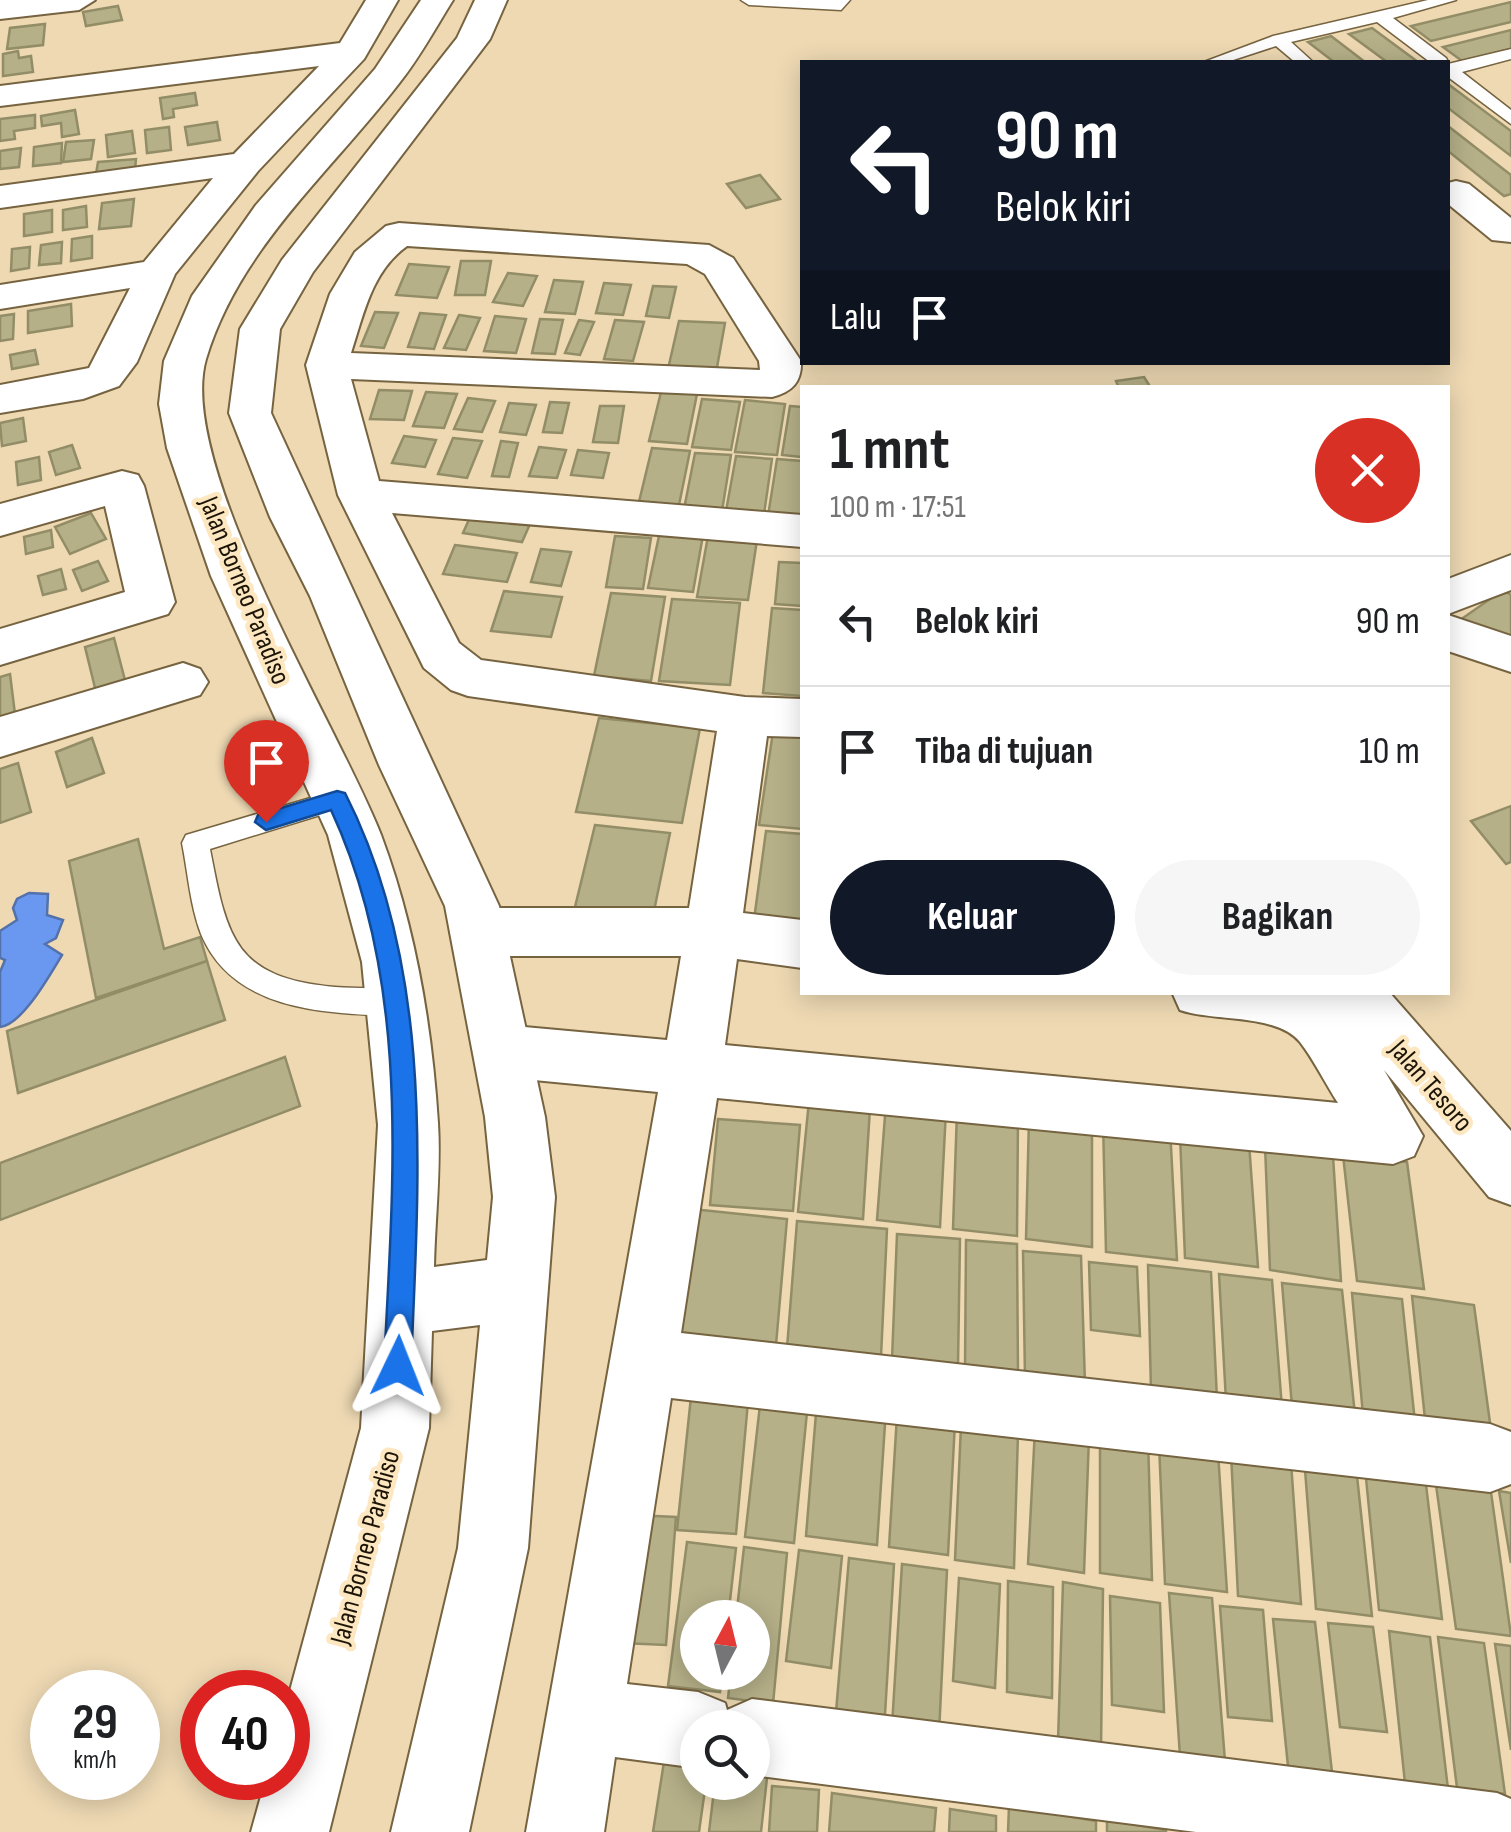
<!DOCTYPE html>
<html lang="id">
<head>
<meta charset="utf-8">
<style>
	body { margin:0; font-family:"Sofia Sans Condensed",sans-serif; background:#f6f6f6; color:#202124; height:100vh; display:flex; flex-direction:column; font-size:38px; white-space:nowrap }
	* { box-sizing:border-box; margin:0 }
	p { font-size:32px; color:#757577 }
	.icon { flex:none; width:55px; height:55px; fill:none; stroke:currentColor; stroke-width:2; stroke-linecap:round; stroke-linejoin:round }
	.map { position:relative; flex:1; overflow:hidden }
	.details { position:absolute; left:800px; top:385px; width:650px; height:610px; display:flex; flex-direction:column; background:#fff; border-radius:0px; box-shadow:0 5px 25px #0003 }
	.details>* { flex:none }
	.top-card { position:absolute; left:800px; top:60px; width:650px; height:305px; border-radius:0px; box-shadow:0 5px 25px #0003; background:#111827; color:#fff; overflow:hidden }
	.needle { width:65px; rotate:7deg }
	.fabs { position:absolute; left:680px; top:1600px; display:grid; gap:20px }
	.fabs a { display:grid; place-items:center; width:90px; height:90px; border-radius:50%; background:#fff; box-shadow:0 5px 25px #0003; font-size:50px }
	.speed { position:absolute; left:30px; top:1670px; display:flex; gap:20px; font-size:50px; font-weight:700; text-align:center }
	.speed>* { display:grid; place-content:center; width:130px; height:130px; border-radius:50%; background:#fff; box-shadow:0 5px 25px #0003; line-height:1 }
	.speed small { font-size:25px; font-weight:400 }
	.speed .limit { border:15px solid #d22; background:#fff; color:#111 }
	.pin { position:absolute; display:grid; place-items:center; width:85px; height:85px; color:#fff; margin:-102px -42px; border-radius:50% 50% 50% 0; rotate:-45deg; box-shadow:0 0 10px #0007 }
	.pin .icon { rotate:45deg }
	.me { position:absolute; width:110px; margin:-55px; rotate:2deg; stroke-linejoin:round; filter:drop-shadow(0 0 8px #0008) }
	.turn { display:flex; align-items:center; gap:35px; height:210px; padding:0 30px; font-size:45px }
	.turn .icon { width:130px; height:130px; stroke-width:2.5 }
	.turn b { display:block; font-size:70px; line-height:85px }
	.then { display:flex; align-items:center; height:95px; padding:0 30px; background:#0003; gap:20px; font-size:38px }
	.round { display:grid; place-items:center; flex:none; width:105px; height:105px; border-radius:52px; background:#f6f6f6 }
	.overview { display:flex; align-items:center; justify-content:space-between; height:170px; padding:0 30px }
	h1 { font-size:60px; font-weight:700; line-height:75px }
	.action { display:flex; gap:20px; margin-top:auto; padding:20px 30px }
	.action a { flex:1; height:115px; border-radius:60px; background:#111827; color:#fff; font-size:40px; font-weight:700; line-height:115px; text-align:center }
	.action a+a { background:#f6f6f6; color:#202124 }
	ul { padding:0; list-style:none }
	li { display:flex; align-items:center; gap:30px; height:130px; padding:0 30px; border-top:2px solid #e0e0e0 }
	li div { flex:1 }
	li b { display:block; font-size:38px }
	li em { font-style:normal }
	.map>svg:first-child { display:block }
	.water { fill:#6a98f0; stroke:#5371aa; stroke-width:2.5 }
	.building { fill:#b5b088; stroke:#928d66; stroke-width:2.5 }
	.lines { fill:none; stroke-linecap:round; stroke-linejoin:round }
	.lane-casing { stroke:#766340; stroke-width:3 }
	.street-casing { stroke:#766340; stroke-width:4 }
	.secondary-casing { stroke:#766340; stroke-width:4 }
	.lane { fill:#fff; fill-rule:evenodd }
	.street { fill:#fff; fill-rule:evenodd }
	.secondary { fill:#fff; fill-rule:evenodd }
	.route { fill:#1a73e8; stroke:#114b97; stroke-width:2.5 }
	.labels { text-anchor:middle; stroke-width:9; stroke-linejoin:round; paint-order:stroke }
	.street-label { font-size:28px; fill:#1c1507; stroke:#fce7c0 }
</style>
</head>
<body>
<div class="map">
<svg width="1511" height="1832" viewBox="0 0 1511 1832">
	<rect width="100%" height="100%" fill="#eed9b3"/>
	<path class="water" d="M29,893L48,894L47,915L63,920L56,938L45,944L62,955C50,975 22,1025 0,1027V972L5,960L0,958V931L17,920L13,908L17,899Z"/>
	<g class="building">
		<polygon points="1511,2 1511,22 1431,41 1411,26"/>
		<polygon points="118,6 122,20 86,26 83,12"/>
		<polygon points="45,24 43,45 7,49 10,28"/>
		<polygon points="1372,28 1418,62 1387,62 1349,34"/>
		<polygon points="1511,30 1511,49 1462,61 1443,47"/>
		<polygon points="1331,36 1365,62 1334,62 1308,42"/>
		<polygon points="18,51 19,58 31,56 33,72 3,76 3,54"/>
		<polygon points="1448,84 1511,131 1511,156 1448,108"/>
		<polygon points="195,93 197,105 173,109 174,117 163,119 160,98"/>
		<polygon points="75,110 79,134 62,137 61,123 42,126 41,116"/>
		<polygon points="35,115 35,128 14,131 15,139 0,141 0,119"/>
		<polygon points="217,122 220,140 188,145 185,127"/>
		<polygon points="1448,126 1511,175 1511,194 1504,196 1448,151"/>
		<polygon points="169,127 171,150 147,153 145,130"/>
		<polygon points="132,131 135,153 108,157 106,135"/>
		<polygon points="94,140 91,159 63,162 66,142"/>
		<polygon points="62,143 61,163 33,166 34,147"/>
		<polygon points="21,148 19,167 0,169 0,151"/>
		<polygon points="136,159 135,170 96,174 98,162"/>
		<polygon points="760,175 780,199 746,208 727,184"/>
		<polygon points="134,199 131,226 99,229 102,203"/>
		<polygon points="86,206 87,227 63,230 63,210"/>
		<polygon points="52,210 52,232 24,236 24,214"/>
		<polygon points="92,236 92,258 71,261 72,239"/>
		<polygon points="62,242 61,263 39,265 41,245"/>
		<polygon points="30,247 29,268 11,271 12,249"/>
		<polygon points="461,261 491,261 485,295 455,295"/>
		<polygon points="409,264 449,267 437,298 396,295"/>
		<polygon points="508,273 537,276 523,306 493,302"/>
		<polygon points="554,280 583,282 575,314 545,312"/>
		<polygon points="604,283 631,285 623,315 596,313"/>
		<polygon points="653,286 676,287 669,318 646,316"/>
		<polygon points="71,304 72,326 28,333 28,311"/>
		<polygon points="375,312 398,313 384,348 361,346"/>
		<polygon points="420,313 446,315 434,349 408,347"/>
		<polygon points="14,314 13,339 0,341 0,316"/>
		<polygon points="459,315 480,318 466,350 444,348"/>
		<polygon points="495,316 526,319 516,353 484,351"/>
		<polygon points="540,319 563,320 555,354 532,353"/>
		<polygon points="579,320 594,322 580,355 565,353"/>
		<polygon points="615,320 644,322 633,361 604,359"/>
		<polygon points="679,321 725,323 716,373 668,369"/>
		<polygon points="35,350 38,364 12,369 10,355"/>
		<polygon points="1144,377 1151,388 1119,388 1116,381"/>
		<polygon points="379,390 412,391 404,420 370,419"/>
		<polygon points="426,392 457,394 444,428 413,426"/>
		<polygon points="661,392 697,394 687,444 649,441"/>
		<polygon points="468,398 495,401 482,432 454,429"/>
		<polygon points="702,399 740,402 731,450 692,447"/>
		<polygon points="745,400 785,404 777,455 735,452"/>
		<polygon points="550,402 569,403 562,433 543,432"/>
		<polygon points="509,403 536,405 526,435 500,432"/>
		<polygon points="600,406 624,406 618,443 593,442"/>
		<polygon points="790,406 802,407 802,457 782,455"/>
		<polygon points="23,418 26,441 2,446 0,423"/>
		<polygon points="404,436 436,440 425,467 392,463"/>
		<polygon points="453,438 482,441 467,478 438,474"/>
		<polygon points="501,441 518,443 509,477 492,476"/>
		<polygon points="72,445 80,468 56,475 49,452"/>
		<polygon points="539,447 566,450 557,478 529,476"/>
		<polygon points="652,448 690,451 678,510 638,506"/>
		<polygon points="578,450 609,453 603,478 571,475"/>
		<polygon points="695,453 731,455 722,511 684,509"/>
		<polygon points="736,456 772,459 764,514 726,511"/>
		<polygon points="39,457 41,480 18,485 16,462"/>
		<polygon points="777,459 802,461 802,518 768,516"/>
		<polygon points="91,513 106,539 70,554 55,527"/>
		<polygon points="471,515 530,524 522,542 463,533"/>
		<polygon points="51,530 53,547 26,554 24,537"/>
		<polygon points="660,531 703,535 693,592 648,588"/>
		<polygon points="615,536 651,538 643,589 606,587"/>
		<polygon points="708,536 757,540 748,600 697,597"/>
		<polygon points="455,545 517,553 507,582 443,574"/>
		<polygon points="541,549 571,552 561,586 531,582"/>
		<polygon points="98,561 108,581 82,591 73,570"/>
		<polygon points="779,562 802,563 802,606 775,604"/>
		<polygon points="61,569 66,589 43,595 38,576"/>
		<polygon points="1503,590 1511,595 1511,646 1460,620"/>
		<polygon points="504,591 562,597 551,637 491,631"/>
		<polygon points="611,593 665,597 651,681 594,676"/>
		<polygon points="672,599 740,603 730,685 659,681"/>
		<polygon points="772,608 802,610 802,696 763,693"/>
		<polygon points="114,638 126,684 96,692 85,647"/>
		<polygon points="10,674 15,714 0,718 0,677"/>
		<polygon points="599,718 700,728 682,823 576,812"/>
		<polygon points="773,732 802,735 802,829 759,825"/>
		<polygon points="92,738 104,773 67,787 56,752"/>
		<polygon points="18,763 31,812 0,823 0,769"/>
		<polygon points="1511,806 1511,862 1506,864 1471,821"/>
		<polygon points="595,825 670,833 653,916 575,907"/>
		<polygon points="766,831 802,834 802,931 753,927"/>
		<polygon points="138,839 164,949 200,937 207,961 96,998 69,861"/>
		<polygon points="207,961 225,1020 18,1093 7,1031"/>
		<polygon points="285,1057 300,1106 0,1220 0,1163"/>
		<polygon points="809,1101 870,1108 863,1219 798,1212"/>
		<polygon points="886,1103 946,1110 940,1227 877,1220"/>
		<polygon points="957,1111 1018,1117 1017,1236 953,1229"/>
		<polygon points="1029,1118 1092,1126 1092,1247 1026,1239"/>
		<polygon points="718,1119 800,1125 793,1211 710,1205"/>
		<polygon points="1103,1120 1170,1128 1177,1260 1106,1252"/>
		<polygon points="1180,1135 1249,1143 1258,1267 1185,1258"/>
		<polygon points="1265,1146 1333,1156 1341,1281 1270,1270"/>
		<polygon points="1343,1155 1407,1162 1424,1289 1357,1281"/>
		<polygon points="692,1209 787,1219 776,1345 676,1335"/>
		<polygon points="797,1221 887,1229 881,1357 787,1348"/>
		<polygon points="897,1234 960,1239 958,1365 892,1359"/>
		<polygon points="966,1240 1017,1244 1018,1374 965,1369"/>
		<polygon points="1023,1251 1081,1256 1085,1384 1025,1378"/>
		<polygon points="1089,1262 1137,1267 1140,1336 1091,1330"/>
		<polygon points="1148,1265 1211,1272 1217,1399 1151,1391"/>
		<polygon points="1219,1274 1272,1280 1282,1408 1226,1401"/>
		<polygon points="1282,1283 1342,1290 1355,1415 1292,1407"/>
		<polygon points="1352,1293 1402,1299 1415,1422 1363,1415"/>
		<polygon points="1412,1296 1474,1305 1491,1430 1425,1419"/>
		<polygon points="692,1387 749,1391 736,1534 677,1530"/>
		<polygon points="761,1396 808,1402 794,1543 745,1537"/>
		<polygon points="817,1401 886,1409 877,1545 806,1536"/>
		<polygon points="897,1415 955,1422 948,1555 889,1547"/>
		<polygon points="961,1426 1018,1433 1014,1568 955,1560"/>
		<polygon points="1035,1429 1089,1437 1084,1573 1028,1564"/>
		<polygon points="1100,1432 1148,1438 1152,1580 1100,1573"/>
		<polygon points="1159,1444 1218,1452 1227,1592 1165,1584"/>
		<polygon points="1231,1453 1291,1462 1301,1604 1238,1596"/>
		<polygon points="1365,1468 1425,1476 1442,1619 1379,1610"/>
		<polygon points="1305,1470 1357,1476 1372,1616 1316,1609"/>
		<polygon points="1436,1485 1491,1492 1511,1636 1456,1629"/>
		<polygon points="1499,1491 1511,1493 1511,1563"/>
		<polygon points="633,1515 676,1517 666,1645 622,1643"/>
		<polygon points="687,1542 736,1548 728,1618 698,1618 698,1672 722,1672 720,1692 668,1686"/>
		<polygon points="744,1547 787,1553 773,1704 728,1698 731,1672 752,1672 752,1618 736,1618"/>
		<polygon points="799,1550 842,1556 831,1668 786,1661"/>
		<polygon points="849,1558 894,1564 884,1731 835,1724"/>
		<polygon points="902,1564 947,1570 939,1733 892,1726"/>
		<polygon points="959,1578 1000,1584 995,1688 953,1681"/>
		<polygon points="1008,1581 1053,1587 1052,1698 1007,1692"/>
		<polygon points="1063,1582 1103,1589 1101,1749 1058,1741"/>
		<polygon points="1169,1593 1212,1598 1225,1761 1180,1756"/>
		<polygon points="1110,1596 1160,1603 1164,1712 1112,1705"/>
		<polygon points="1220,1606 1263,1610 1272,1721 1228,1717"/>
		<polygon points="1273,1619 1315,1622 1333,1781 1289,1776"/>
		<polygon points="1328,1623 1373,1627 1387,1732 1340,1727"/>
		<polygon points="1389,1631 1430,1637 1448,1789 1405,1783"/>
		<polygon points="1438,1637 1484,1643 1505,1794 1457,1788"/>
		<polygon points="1495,1644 1511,1646 1511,1750"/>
		<polygon points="666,1749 698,1755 698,1782 706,1782 699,1832 653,1832"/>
		<polygon points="752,1766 768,1769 761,1832 709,1832 715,1782 752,1782"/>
		<polygon points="772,1786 819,1790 817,1832 769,1832"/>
		<polygon points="832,1793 936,1808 934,1832 829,1832"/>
		<polygon points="1009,1806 1096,1821 1096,1832 1008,1832"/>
		<polygon points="950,1809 996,1816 996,1832 949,1832"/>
		<polygon points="1107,1820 1166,1830 1166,1832 1107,1832"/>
	</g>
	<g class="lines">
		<g class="lane-casing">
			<g id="lane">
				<polygon points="741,0 850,0 841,10 749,5"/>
				<polygon points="1428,0 1456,0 1393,18 1446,58 1448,62 1448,63 1430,62 1377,22 1291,42 1313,62 1295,62 1276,46 1227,62 1204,62 1273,36"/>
				<polygon points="1511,49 1511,59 1462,72 1511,110 1511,124 1448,77 1448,64"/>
				<path d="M337,790L350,800L346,807L210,849C227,938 234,978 335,987C358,989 384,986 405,994L409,1003L405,1012L395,1016C324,1013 233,1011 201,934C190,905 188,873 182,843L186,835Z"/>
			</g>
		</g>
		<g class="street-casing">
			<g id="street">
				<polygon points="0,0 95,0 79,10 0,19"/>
				<polygon points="366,0 398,0 364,59 258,171 175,274 137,362 119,386 83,399 0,413 0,385 89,368 130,288 0,309 0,285 144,262 213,178 0,208 0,186 234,154 319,66 0,106 0,86 340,43"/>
				<polygon points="1456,181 1469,184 1511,218 1511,242 1492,240 1448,204 1448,183"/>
				<path d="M399,223L709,245L733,258L801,361C802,382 792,392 772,397L351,379L379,481L802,515V547L392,513L459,643L481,660L745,697L802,699V737L767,736L743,913L802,920V968L737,959L725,1045L1338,1103C1325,1083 1314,1060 1300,1042C1276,1013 1214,1022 1180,1010L1172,992H1389L1511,1131V1205L1489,1197L1384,1070L1423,1136L1414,1156L1393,1164L717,1098L681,1333L1490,1424L1511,1432V1484L1490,1492L671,1398L627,1684L698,1692L725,1703L727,1710L752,1699L1497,1793L1511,1799V1832H1196L752,1775V1728H698V1768L615,1757L604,1832H526L658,1092L503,1077L482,1070L474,1051L482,1032L503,1025L667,1040L681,956H478L458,949L450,932L458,915L478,908H689L717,731L468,696L451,690L424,668L338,495L306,365L330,294L355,252L386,226ZM407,246L687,264L705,274L759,361L760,370L351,353C364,313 372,271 407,246Z"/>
				<polygon points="122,471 138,475 144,486 175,602 168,614 0,665 0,629 125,592 105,506 0,536 0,504"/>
				<polygon points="1511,555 1511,590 1448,614 1448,579"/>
				<polygon points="1448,615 1511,636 1511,672 1448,651"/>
				<polygon points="183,663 200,669 208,682 200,695 0,757 0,717"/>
			</g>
		</g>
		<g class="secondary-casing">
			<path id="secondary" d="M421,0H453C436,27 420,57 400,82C332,171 239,248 206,359C175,465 339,727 381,835C415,926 432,1027 438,1123C441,1170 435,1219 434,1267L487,1260L493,1197L485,1117L445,906L379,765L310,596L270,517L229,413L240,329L282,260L457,38L475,0H507L490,39L313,272L280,329L271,413L499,906L545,1117L555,1197L528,1548L469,1832H391L458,1548L480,1325L432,1331L429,1428L329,1832H251L266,1778H288V1698L361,1428L378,1125L362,962L328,835L211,576L167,448L159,404L164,361L192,296L256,205L375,69Z"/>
		</g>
		<use href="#lane" class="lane"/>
		<use href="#street" class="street"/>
		<use href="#secondary" class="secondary"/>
	</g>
	<path class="route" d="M337,791L345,793C435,970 419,1174 411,1366L407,1375L398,1379L388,1375L384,1366C393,1181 412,984 331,810L266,830L255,822L258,815Z"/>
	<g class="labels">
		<g class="street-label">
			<text transform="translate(246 590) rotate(68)" y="10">Jalan Borneo Paradiso</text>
			<text transform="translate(1432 1085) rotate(49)" y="10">Jalan Tesoro</text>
			<text transform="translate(364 1547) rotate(-75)" y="10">Jalan Borneo Paradiso</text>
		</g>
	</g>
</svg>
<div class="fabs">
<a><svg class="needle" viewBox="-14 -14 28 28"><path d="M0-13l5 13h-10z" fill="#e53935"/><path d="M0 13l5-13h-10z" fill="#757577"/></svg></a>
<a><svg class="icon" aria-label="search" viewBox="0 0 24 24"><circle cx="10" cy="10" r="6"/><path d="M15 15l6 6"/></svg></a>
</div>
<div class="speed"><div>29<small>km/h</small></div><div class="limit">40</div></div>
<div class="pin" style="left:266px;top:822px;background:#d93025"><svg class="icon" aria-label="arrive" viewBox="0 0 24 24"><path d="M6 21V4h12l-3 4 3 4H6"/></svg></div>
<svg class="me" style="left:398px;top:1366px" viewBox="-20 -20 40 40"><path d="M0-17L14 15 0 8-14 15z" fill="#1a73e8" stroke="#fff" stroke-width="4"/></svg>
<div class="top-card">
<div class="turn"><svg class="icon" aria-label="left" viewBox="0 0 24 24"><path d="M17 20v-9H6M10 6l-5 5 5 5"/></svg><div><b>90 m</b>Belok kiri</div></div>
<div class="then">Lalu<svg class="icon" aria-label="arrive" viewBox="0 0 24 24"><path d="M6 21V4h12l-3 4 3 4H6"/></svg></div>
</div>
<section class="details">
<div class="overview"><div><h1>1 mnt</h1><p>100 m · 17:51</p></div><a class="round" style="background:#d93025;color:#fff"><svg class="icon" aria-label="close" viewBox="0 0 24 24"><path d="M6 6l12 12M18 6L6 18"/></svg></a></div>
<ul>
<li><svg class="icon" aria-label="left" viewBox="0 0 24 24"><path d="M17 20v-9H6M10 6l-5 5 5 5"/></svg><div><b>Belok kiri</b></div><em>90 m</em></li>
<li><svg class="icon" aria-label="arrive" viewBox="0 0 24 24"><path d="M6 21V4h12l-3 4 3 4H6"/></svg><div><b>Tiba di tujuan</b></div><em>10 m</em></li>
</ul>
<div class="action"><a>Keluar</a><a>Bagikan</a></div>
</section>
</div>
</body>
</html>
